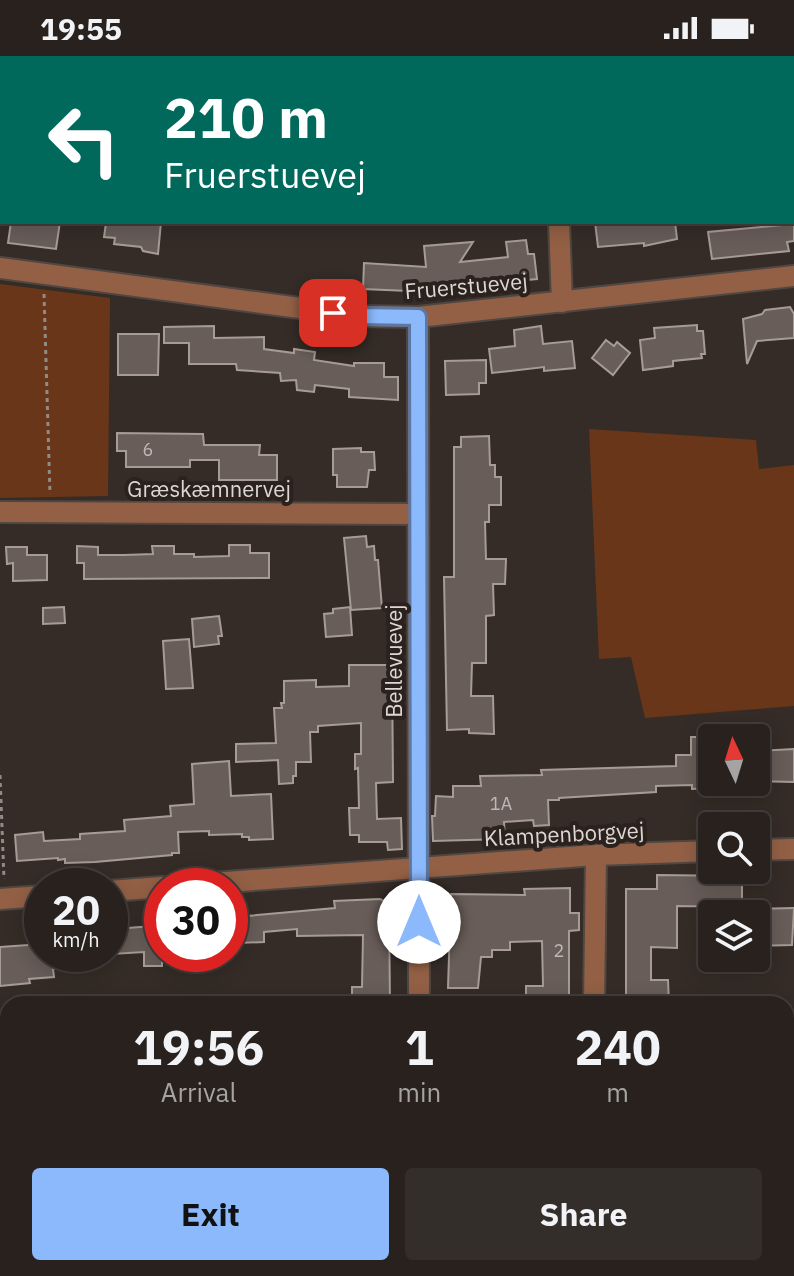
<!DOCTYPE html>
<html lang="en">
<head>
<meta charset="utf-8">
<style>
	body { margin:0; font-family:"IBM Plex Sans",sans-serif; background:#342e2a; color:#f1f3f6; height:100vh; display:flex; flex-direction:column; font-size:30px; white-space:nowrap }
	* { box-sizing:border-box; margin:0 }
	p { font-size:26px; color:#a5a3a4 }
	.icon { flex:none; width:44px; height:44px; fill:none; stroke:currentColor; stroke-width:2; stroke-linecap:round; stroke-linejoin:round }
	.map { position:relative; flex:1; overflow:hidden }
	.drawer { position:absolute; left:0px; top:940px; width:794px; height:280px; display:flex; flex-direction:column; background:#28211d; border-radius:24px 24px 0 0; box-shadow:0 4px 20px #0003,0 0 0 2px #443e3b }
	.drawer>* { flex:none }
	.hud { position:absolute; left:0px; top:0px; width:794px; height:168px; box-shadow:0 4px 20px #0003,0 0 0 2px #443e3b; background:#00695c; color:#fff; overflow:hidden }
	.needle { width:52px; rotate:356deg }
	.tools { position:absolute; left:698px; top:668px; display:grid; gap:16px }
	.tools a { display:grid; place-items:center; width:72px; height:72px; border-radius:8px; background:#28211d; box-shadow:0 4px 20px #0003,0 0 0 2px #443e3b; font-size:40px }
	.speed { position:absolute; left:24px; top:812px; display:flex; gap:16px; font-size:40px; font-weight:700; text-align:center }
	.speed>* { display:grid; place-content:center; width:104px; height:104px; border-radius:50%; background:#28211d; box-shadow:0 4px 20px #0003,0 0 0 2px #443e3b; line-height:1 }
	.speed small { font-size:20px; font-weight:400 }
	.speed .limit { border:12px solid #d22; background:#fff; color:#111 }
	.pin { position:absolute; display:grid; place-items:center; width:68px; height:68px; color:#fff; margin:-34px; border-radius:16px; box-shadow:0 4px 12px #0006 }
	.me { position:absolute; width:88px; margin:-44px; rotate:0deg; stroke-linejoin:round; filter:drop-shadow(0 0 6px #0008) }
	.turn { display:flex; align-items:center; gap:28px; height:168px; padding:0 32px; font-size:36px }
	.turn .icon { width:104px; height:104px; stroke-width:2.5 }
	.turn b { display:block; font-size:56px; line-height:68px }
	.eta { display:flex; justify-content:space-evenly; align-items:center; height:136px; text-align:center }
	.eta b { font-size:48px; font-weight:700; line-height:56px }
	.cta { display:flex; gap:16px; margin-top:auto; padding:16px 32px }
	.cta a { flex:1; height:92px; border-radius:8px; background:#8cb9fc; color:#111; font-size:32px; font-weight:700; line-height:92px; text-align:center }
	.cta a+a { background:#342e2a; color:#f1f3f6 }
	.status { display:flex; justify-content:space-between; align-items:center; height:56px; padding:0 40px; background:#28211d; direction:ltr }
	.status svg { height:22px; fill:currentColor }
	.map>svg:first-child { display:block }
	.built { fill:#42332b }
	.green { fill:#693619 }
	.forest { fill:#974d21 }
	.building { fill:#685d58; stroke:#a79b95; stroke-width:2 }
	.lines { fill:none; stroke-linecap:round; stroke-linejoin:round }
	.minor-casing { stroke:#504743; stroke-width:24 }
	.path { stroke:#918a86; stroke-width:3; stroke-dasharray:4 4; stroke-linecap:butt }
	.minor { stroke:#936045; stroke-width:20 }
	.route-casing { stroke:#5b78a4; stroke-width:20 }
	.route { stroke:#8cb9fc; stroke-width:14 }
	.labels { text-anchor:middle; stroke-width:8; stroke-linejoin:round; paint-order:stroke }
	.number-label { font-size:18px; fill:#c0b8b5 }
	.street-label { font-size:22px; fill:#ddd7d4; stroke:#2b221e }
</style>
</head>
<body>
<div class="status"><b>19:55</b><svg viewBox="0 0 49 12"><path d="M0 12V9h3v3zM5 12V6h3v6zM10 12V3h3v9zM15 12V0h3v12zM26 1h20v11H26zM47 4h2v5h-2z"/></svg></div>
<div class="map">
<svg width="794" height="1220" viewBox="0 0 794 1220">
	<rect width="100%" height="100%" fill="#352c27"/>
	<polygon class="built" points="786,1132 794,1134 794,1220 675,1220 675,1212 786,1212"/>
	<g class="green">
		<polygon points="0,228 110,242 108,440 0,442"/>
		<polygon points="589,373 756,384 759,413 794,409 794,650 645,662 631,601 599,603"/>
	</g>
	<polygon class="forest" points="8,1125 8,1212 201,1212 200,1220 0,1220 0,1127"/>
	<g class="building">
		<polygon points="11,166 60,166 56,193 8,187"/>
		<polygon points="161,166 158,198 143,195 141,191 114,188 115,182 104,181 106,167 109,166"/>
		<polygon points="595,166 675,166 677,183 644,190 644,187 598,191"/>
		<polygon points="794,168 794,185 787,186 789,195 712,203 708,176"/>
		<polygon points="526,184 528,198 534,198 537,223 409,235 363,233 364,207 426,211 424,190 473,186 460,206 508,201 506,186"/>
		<polygon points="790,251 794,258 794,282 757,285 747,308 743,263 762,258 765,254"/>
		<polygon points="697,269 697,275 703,275 705,298 701,298 702,302 673,305 673,310 643,314 640,284 655,282 654,272"/>
		<polygon points="214,270 214,282 264,281 264,293 294,297 294,293 315,296 314,304 354,310 354,307 384,307 384,321 398,321 398,344 349,341 349,333 315,329 314,336 297,334 296,324 281,325 280,317 237,314 236,308 189,308 189,287 164,287 164,271"/>
		<polygon points="541,270 543,288 572,285 575,312 544,315 544,311 492,317 489,293 515,290 514,274"/>
		<polygon points="118,278 159,278 158,319 118,319"/>
		<polygon points="606,284 614,290 617,286 630,297 613,319 592,302"/>
		<polygon points="486,304 486,327 479,327 479,338 446,339 445,305"/>
		<polygon points="117,377 203,378 204,389 260,389 259,399 277,399 277,424 219,424 219,404 190,404 190,411 126,411 126,395 117,395"/>
		<polygon points="489,380 490,409 495,409 495,421 501,421 501,449 489,449 489,466 485,466 486,503 506,503 505,528 493,528 494,559 486,560 486,607 472,607 471,640 493,640 494,678 469,677 469,673 447,674 444,521 454,521 454,391 461,391 461,381"/>
		<polygon points="361,392 361,396 374,396 375,414 369,414 367,431 337,431 337,419 333,419 333,393"/>
		<polygon points="366,480 367,491 374,490 375,504 378,504 382,552 351,554 344,482"/>
		<polygon points="229,489 250,489 250,497 269,497 269,522 84,523 84,507 77,507 77,490 98,491 98,499 124,499 153,498 152,490 174,490 174,498 194,498 194,501 229,500"/>
		<polygon points="6,491 27,491 27,499 47,499 47,524 13,525 13,507 7,508"/>
		<polygon points="64,551 65,567 43,568 43,552"/>
		<polygon points="350,551 352,579 326,581 324,558 333,557 333,553"/>
		<polygon points="219,560 222,580 218,580 219,588 194,591 192,563"/>
		<polygon points="189,583 193,632 166,633 163,585"/>
		<polygon points="349,609 392,609 393,726 376,727 377,763 401,762 402,793 388,794 387,786 359,786 359,779 350,779 349,752 359,752 358,712 355,713 355,698 361,698 361,667 318,670 318,676 310,676 311,706 296,706 296,720 293,720 293,727 279,728 278,704 236,706 236,688 276,687 274,652 282,652 281,647 284,647 284,625 316,624 316,631 349,630"/>
		<polygon points="691,681 711,681 712,732 692,733 692,729 656,730 656,736 559,742 559,744 548,744 549,769 534,770 533,764 504,766 505,783 433,785 432,760 435,760 436,740 453,741 453,730 481,730 480,720 542,719 541,714 676,710 676,699 691,699"/>
		<polygon points="794,693 794,726 756,725 756,695"/>
		<polygon points="229,705 231,740 271,738 273,783 249,784 249,781 242,781 242,778 209,779 209,775 178,776 179,797 172,797 172,799 95,806 65,807 65,803 58,804 58,802 17,805 15,779 43,776 44,785 80,783 80,778 125,775 124,764 171,760 170,750 194,748 192,708"/>
		<polygon points="657,819 742,820 742,851 677,850 677,892 651,891 651,924 668,924 669,948 626,948 626,833 657,833"/>
		<polygon points="570,832 570,857 579,857 579,874 569,875 569,948 526,948 526,930 543,930 542,885 510,886 510,894 492,894 492,901 481,901 478,932 448,932 451,838 525,839 524,833"/>
		<polygon points="380,843 386,846 389,853 390,948 352,948 352,931 362,931 363,879 297,880 297,873 264,876 264,886 238,887 236,861 335,852 334,845"/>
		<polygon points="794,852 792,889 756,890 756,853"/>
		<polygon points="153,870 162,870 162,910 144,910 144,896 112,898 111,879 115,879 115,873"/>
		<polygon points="42,888 42,898 93,898 94,909 53,913 54,921 29,923 30,927 0,930 0,891"/>
	</g>
	<g class="lines">
		<g class="minor-casing">
			<g id="minor">
				<polyline points="287,0 289,2"/>
				<polyline points="553,0 553,2"/>
				<polyline points="559,166 562,246"/>
				<polyline points="0,212 359,260 418,261 794,220"/>
				<polyline points="418,261 419,948"/>
				<polyline points="0,456 418,458"/>
				<polyline points="756,794 794,793"/>
				<polyline points="172,830 596,799 712,795"/>
				<polyline points="110,835 162,831"/>
				<polyline points="0,843 42,840"/>
				<polyline points="594,948 596,799"/>
				<polyline points="786,1112 794,1114"/>
				<polyline points="422,1212 423,1220"/>
				<polyline points="41,1220 78,1212"/>
			</g>
		</g>
		<g class="path">
			<polyline points="44,238 50,438"/>
			<polyline points="0,719 4,823"/>
			<polyline points="786,1082 794,1083"/>
			<polyline points="0,1169 8,1168"/>
			<polyline points="786,1204 794,1204"/>
			<polyline points="210,1212 212,1220"/>
			<polyline points="755,1212 756,1220"/>
			<polyline points="222,1220 234,1212"/>
		</g>
		<use href="#minor" class="minor"/>
	</g>
	<g class="lines">
		<g class="route-casing">
			<polyline id="route" points="333,257 359,260 418,261 419,866"/>
		</g>
		<use href="#route" class="route"/>
	</g>
	<g class="labels">
		<g class="number-label">
			<text x="148" y="400">6</text>
			<text x="501" y="754">1A</text>
			<text x="559" y="901">2</text>
		</g>
		<g class="street-label">
			<text transform="translate(466 230) rotate(-5)" y="8">Fruerstuevej</text>
			<text x="209" y="441">Græskæmnervej</text>
			<text transform="translate(394 605) rotate(-90)" y="8">Bellevuevej</text>
			<text transform="translate(564 778) rotate(-3)" y="8">Klampenborgvej</text>
		</g>
	</g>
</svg>
<div class="tools">
<a><svg class="needle" viewBox="-14 -14 28 28"><path d="M0-13l5 13h-10z" fill="#e53935"/><path d="M0 13l5-13h-10z" fill="#a5a3a4"/></svg></a>
<a><svg class="icon" aria-label="search" viewBox="0 0 24 24"><circle cx="10" cy="10" r="6"/><path d="M15 15l6 6"/></svg></a>
<a><svg class="icon" aria-label="layers" viewBox="0 0 24 24"><path d="M12 4l9 5-9 5-9-5zM3 14l9 5 9-5"/></svg></a>
</div>
<div class="speed"><div>20<small>km/h</small></div><div class="limit">30</div></div>
<div class="pin" style="left:333px;top:257px;background:#d93025"><svg class="icon" aria-label="arrive" viewBox="0 0 24 24"><path d="M6 21V4h12l-3 4 3 4H6"/></svg></div>
<svg class="me" style="left:419px;top:866px" viewBox="-20 -20 40 40"><circle r="19" fill="#fff"/><path d="M0-13L10 11 0 6-10 11z" fill="#8cb9fc"/></svg>
<div class="hud">
<div class="turn"><svg class="icon" aria-label="left" viewBox="0 0 24 24"><path d="M17 20v-9H6M10 6l-5 5 5 5"/></svg><div><b>210 m</b>Fruerstuevej</div></div>
</div>
<section class="drawer">
<div class="eta">
<div><b>19:56</b><p>Arrival</p></div>
<div><b>1</b><p>min</p></div>
<div><b>240</b><p>m</p></div>
</div>
<div class="cta"><a>Exit</a><a>Share</a></div>
</section>
</div>
</body>
</html>
